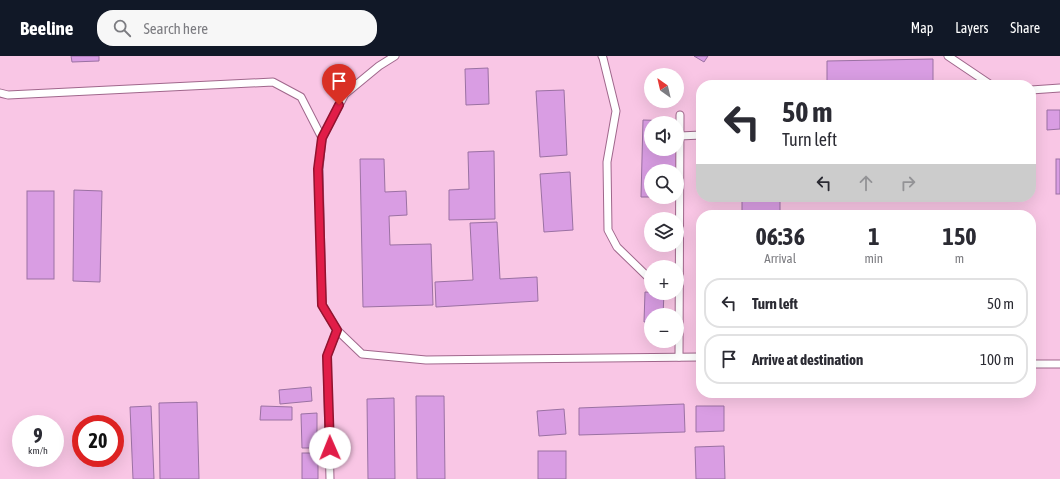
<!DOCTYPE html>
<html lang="en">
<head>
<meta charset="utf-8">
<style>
	body { margin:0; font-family:"Asap Condensed",sans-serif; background:#f7f7f7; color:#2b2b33; height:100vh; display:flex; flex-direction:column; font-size:15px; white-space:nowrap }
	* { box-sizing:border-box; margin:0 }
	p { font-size:13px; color:#7c7c81 }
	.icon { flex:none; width:22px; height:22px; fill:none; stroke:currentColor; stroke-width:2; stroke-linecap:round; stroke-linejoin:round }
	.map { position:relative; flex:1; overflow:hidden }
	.panel { position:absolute; left:696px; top:154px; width:340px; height:188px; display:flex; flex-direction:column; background:#fff; border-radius:16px; box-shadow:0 4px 16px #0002 }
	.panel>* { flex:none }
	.guide { position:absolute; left:696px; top:24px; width:340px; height:122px; border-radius:16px; box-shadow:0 4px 16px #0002; background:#fff; color:#2b2b33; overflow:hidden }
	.needle { width:26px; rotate:326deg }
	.tools { position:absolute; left:644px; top:12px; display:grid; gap:8px }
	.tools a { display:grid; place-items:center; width:40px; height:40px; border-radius:50%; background:#fff; box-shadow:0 4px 16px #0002; font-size:20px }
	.speed { position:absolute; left:12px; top:359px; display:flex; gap:8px; font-size:20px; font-weight:700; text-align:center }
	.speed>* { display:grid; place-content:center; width:52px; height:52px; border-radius:50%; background:#fff; box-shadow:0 4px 16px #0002; line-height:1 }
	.speed small { font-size:10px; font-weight:400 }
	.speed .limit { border:6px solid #d22; background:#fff; color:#111 }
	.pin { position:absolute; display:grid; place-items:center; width:34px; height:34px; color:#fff; margin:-41px -17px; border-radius:50% 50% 50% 0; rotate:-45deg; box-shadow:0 0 4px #0007 }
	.pin .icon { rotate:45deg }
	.me { position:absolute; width:44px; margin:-22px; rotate:359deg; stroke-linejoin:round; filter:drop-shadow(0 0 3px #0008) }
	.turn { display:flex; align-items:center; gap:14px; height:84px; padding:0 20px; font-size:18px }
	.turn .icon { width:52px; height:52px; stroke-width:2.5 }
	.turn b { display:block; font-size:28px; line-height:34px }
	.lanes { display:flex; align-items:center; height:38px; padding:0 20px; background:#0003; justify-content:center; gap:20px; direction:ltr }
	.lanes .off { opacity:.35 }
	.eta { display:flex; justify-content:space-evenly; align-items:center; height:68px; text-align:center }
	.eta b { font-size:24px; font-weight:700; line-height:28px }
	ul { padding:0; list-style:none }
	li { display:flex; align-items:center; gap:12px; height:50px; margin:0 8px 6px; padding:0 12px; border:2px solid #e1e1e2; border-radius:16px }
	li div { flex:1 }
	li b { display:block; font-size:15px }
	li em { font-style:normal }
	header { display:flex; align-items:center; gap:24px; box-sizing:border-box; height:56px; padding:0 20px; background:#111827; color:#fff }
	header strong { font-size:19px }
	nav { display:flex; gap:22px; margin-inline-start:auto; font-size:14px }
	.search { width:280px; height:36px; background:#f7f7f7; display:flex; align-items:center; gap:10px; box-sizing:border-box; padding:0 14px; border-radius:16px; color:#7c7c81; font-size:15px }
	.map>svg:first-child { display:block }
	.building { fill:#d99de3; stroke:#9b71a3; fill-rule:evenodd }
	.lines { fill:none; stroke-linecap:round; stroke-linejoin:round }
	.lane-casing { stroke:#a0678c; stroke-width:9 }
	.lane { stroke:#fff; stroke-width:7 }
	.route-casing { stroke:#92132f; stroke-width:10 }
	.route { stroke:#e11d48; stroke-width:7 }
</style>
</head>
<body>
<header>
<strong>Beeline</strong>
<div class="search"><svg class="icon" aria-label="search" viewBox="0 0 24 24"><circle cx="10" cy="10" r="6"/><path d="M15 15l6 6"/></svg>Search here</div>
<nav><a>Map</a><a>Layers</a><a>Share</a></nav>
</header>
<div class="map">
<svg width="1060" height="423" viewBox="0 0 1060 423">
	<rect width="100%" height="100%" fill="#f9c6e5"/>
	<g class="building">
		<polygon points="71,0 99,0 99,5 72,6"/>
		<polygon points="694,0 708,0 704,6"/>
		<polygon points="933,3 933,25 827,27 827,5"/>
		<polygon points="488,12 489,48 466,49 465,13"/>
		<polygon points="564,34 567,99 540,101 536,35"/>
		<polygon points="1047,54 1060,54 1060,73 1047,74"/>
		<path d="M643,64L678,65L677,115H651V141H641ZM651,67H677V93H651Z"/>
		<polygon points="494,95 495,163 449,164 449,134 469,133 468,96"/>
		<polygon points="360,103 384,103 385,136 406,135 407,159 389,160 390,189 431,188 433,249 363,251"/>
		<rect x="1056" y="103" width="4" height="35"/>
		<polygon points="570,116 573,174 544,176 540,118"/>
		<polygon points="74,134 102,135 100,226 73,225"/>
		<rect x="27" y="135" width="27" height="88"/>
		<rect x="742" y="141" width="38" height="18"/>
		<polygon points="497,166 500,223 537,221 538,245 436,251 435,226 473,224 470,167"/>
		<polygon points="645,236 664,237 663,259 651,259 651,266 644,266"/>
		<polygon points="311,331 312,345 280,348 279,334"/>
		<polygon points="416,340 444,340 445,423 417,423"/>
		<polygon points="394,342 395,423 368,423 367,343"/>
		<polygon points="197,346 199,423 160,423 159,347"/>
		<polygon points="684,348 685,376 579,379 579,352"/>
		<polygon points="151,350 154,423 133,423 130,351"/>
		<polygon points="261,350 292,351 292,364 260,364"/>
		<polygon points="696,350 724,350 724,375 696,376"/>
		<polygon points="564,353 566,378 539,380 537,355"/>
		<polygon points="317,357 317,392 302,392 301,358"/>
		<polygon points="724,390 725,423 696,423 695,391"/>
		<rect x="538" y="395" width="28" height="28"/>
		<rect x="302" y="397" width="16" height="26"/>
	</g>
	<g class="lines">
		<g class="lane-casing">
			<g id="lane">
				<polyline points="602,0 603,2 616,55 607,106 608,174 617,191 651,224"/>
				<polyline points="948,0 991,29"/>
				<polyline points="1031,34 1060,32"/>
				<polyline points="0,37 8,39 273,26 301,41 322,82 319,113 322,249 337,274 362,298 426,304 701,301"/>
				<polyline points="680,80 701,79"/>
				<polyline points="322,82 345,38 379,10 395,0"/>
				<polyline points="679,301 680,59"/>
				<polyline points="1031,308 1060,308"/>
				<polyline points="330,423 327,300 337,274"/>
			</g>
		</g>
		<use href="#lane" class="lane"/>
	</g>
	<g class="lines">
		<g class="route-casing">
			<polyline id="route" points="330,392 327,300 337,274 322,249 318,113 322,82 339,49"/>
		</g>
		<use href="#route" class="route"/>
	</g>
</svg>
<div class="tools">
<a><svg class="needle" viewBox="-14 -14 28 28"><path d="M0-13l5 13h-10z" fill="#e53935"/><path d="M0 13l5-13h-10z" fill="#7c7c81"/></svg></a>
<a><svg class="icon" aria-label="sound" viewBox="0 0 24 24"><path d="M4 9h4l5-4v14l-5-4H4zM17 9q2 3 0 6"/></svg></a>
<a><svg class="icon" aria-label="search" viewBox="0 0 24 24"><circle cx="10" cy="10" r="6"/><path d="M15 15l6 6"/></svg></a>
<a><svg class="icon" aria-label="layers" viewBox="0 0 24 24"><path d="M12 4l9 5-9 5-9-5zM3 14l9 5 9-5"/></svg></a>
<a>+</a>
<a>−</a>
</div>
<div class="speed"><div>9<small>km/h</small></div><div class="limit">20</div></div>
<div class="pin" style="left:339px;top:49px;background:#d93025"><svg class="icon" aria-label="arrive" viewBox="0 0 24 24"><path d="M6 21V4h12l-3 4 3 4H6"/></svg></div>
<svg class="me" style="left:330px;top:392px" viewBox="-20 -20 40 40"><circle r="19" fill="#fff"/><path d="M0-13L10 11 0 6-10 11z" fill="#e11d48"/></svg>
<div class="guide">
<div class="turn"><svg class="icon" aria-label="left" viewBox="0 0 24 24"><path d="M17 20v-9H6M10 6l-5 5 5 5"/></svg><div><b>50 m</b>Turn left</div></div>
<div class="lanes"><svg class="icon" aria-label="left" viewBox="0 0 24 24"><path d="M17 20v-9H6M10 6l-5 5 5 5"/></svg><svg class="icon off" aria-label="ahead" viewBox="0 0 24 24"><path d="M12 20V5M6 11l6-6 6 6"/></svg><svg class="icon off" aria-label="right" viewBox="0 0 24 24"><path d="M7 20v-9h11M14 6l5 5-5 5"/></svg></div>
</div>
<section class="panel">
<div class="eta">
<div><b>06:36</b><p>Arrival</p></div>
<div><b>1</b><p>min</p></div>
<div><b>150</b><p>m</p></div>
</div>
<ul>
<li><svg class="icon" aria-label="left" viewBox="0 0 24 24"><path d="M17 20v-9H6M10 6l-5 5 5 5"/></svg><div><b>Turn left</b></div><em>50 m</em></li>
<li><svg class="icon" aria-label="arrive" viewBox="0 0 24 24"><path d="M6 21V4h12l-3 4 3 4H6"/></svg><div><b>Arrive at destination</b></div><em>100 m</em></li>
</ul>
</section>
</div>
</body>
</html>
